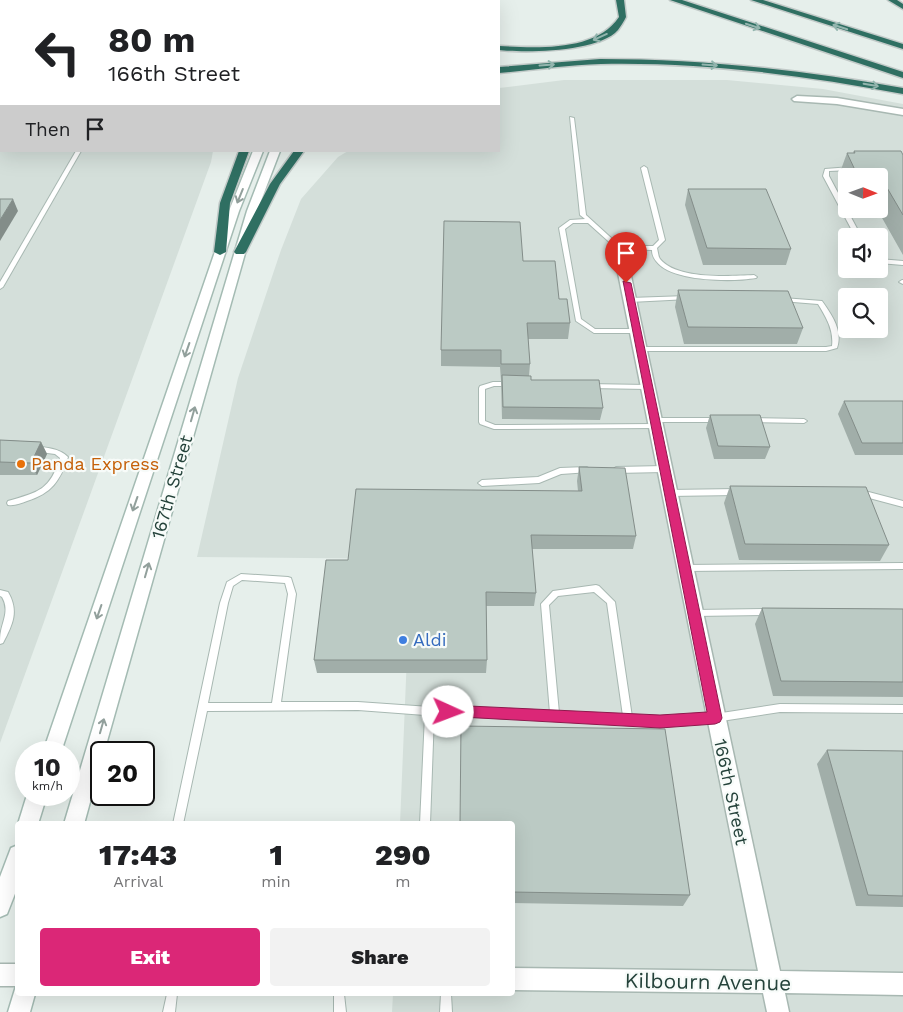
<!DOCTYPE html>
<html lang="en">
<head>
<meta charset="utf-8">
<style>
	body { margin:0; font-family:"Work Sans",sans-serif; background:#f2f2f2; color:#202124; height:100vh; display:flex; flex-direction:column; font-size:19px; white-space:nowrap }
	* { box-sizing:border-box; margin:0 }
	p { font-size:16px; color:#757577 }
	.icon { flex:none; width:28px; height:28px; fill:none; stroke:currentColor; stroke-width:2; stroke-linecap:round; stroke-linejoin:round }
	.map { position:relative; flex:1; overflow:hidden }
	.details { position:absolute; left:15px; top:821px; width:500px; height:175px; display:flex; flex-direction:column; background:#fff; border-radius:5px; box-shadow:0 5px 20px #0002 }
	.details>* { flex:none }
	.banner { position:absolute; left:0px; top:0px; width:500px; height:152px; box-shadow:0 5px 20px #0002; background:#fff; color:#202124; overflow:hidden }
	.needle { width:32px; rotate:91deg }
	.tools { position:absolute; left:838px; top:168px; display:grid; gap:10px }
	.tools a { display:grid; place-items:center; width:50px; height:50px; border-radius:5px; background:#fff; box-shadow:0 5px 20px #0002; font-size:25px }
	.speed { position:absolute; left:15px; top:741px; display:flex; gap:10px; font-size:25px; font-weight:700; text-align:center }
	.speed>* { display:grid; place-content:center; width:65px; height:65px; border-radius:50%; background:#fff; box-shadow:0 5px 20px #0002; line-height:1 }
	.speed small { font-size:12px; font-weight:400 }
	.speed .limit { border:2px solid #111; border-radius:8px; background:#fff; color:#111 }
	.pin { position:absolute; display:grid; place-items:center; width:42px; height:42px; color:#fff; margin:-51px -21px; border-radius:50% 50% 50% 0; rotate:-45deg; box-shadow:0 0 5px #0007 }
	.pin .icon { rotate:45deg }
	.me { position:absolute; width:55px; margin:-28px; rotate:92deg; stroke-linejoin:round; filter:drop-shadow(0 0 4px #0008) }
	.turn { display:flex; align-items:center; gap:18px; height:105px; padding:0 25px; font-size:22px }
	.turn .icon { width:65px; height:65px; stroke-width:2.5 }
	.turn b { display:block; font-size:35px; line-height:42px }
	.then { display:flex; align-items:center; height:48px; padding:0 25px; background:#0003; gap:10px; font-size:19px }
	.eta { display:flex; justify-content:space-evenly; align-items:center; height:85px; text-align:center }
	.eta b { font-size:30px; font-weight:800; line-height:35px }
	.button { display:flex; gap:10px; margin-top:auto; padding:10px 25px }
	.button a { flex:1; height:58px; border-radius:5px; background:#db2777; color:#fff; font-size:20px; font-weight:800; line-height:58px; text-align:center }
	.button a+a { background:#f2f2f2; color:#202124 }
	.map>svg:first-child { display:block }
	.built { fill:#d4dfda; fill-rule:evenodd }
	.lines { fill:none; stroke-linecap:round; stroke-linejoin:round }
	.service-casing { stroke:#a8b8b2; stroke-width:2 }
	.minor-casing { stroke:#a8b8b2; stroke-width:3 }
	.secondary-casing { stroke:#a4bbb3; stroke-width:3 }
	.motorway-casing { stroke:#c2cac8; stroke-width:3 }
	.service { fill:#fff; fill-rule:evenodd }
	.minor { fill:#fff; fill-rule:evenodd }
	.secondary { fill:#fff; fill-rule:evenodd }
	.motorway { fill:#2f6f62; fill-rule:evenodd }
	.wall { fill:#a1aea9 }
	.shaded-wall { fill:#838d89 }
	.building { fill:#bbcac4; stroke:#838d89 }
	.oneway { stroke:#93b5ae }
	.oneway2 { stroke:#92a09c }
	.route { fill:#db2777; stroke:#8e194d }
	.food-dot { fill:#e8710a; stroke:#f7fbf9; stroke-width:2 }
	.shop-dot { fill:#3f7fe0; stroke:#f7fbf9; stroke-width:2 }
	.labels { text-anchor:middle; stroke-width:4.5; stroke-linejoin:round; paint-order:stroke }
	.food-label { font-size:18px; fill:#c56008; stroke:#f7fbf9; text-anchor:start }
	.street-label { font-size:18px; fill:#24423a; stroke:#f7fbf9 }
	.shop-label { font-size:18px; fill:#366cbe; stroke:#f7fbf9; text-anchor:start }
	.near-street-label { font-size:21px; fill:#24423a; stroke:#f7fbf9 }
</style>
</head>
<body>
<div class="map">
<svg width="903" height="1012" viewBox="0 0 903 1012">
	<rect width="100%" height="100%" fill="#e6efeb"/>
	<g class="built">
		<polygon points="0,0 227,1 1,1 1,151 213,151 211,162 0,743"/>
		<path d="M564,80H727L823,89L903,104V1012H392L393,994H512V824H400L411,559L197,557L238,378L281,250L301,199L338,157L348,151H499V88ZM846,176H879V209H846ZM846,236H879V269H846ZM846,296H879V329H846Z"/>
	</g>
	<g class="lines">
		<g class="service-casing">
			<g id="service">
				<polygon points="48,0 54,0 55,1 50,1"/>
				<rect x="0" y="23" width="1" height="3"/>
				<path d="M570,117L574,118L586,215L620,246H653L659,240L641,168L644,166L647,168L665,240L657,248C658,252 658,256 660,259C677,280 730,276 754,275L757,277L756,278C732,282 671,282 656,261C653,257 652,254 652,250L617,249L588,223H573L565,229L581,319L595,329H636L639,331L636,333H594L576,321L559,228L570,220L585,219L580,215Z"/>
				<polygon points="76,151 81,151 3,287 0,289 0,282"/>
				<polygon points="851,167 853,168 853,170 829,171 829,176 861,236 855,236 823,176 825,169"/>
				<polygon points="879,259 903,261 903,265 879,263"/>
				<polygon points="902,280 903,280 903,284 899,282"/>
				<polygon points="687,296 690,298 689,299 630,302 627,300 630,298"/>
				<path d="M783,298L822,301C832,315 843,331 837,348L826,351H640L637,349L640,347H826L832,346C834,330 826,317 818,304L781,301V299Z"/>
				<polygon points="493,382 510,382 513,384 510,386 494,386 485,389 485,421 495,425 655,424 658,426 655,428 494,429 480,424 479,422 479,388 480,386"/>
				<polygon points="587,384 647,385 650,387 647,389 589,388 587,388 586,386"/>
				<polygon points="652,418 717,418 720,420 717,422 652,422 651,420"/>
				<polygon points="749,418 804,419 807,421 804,423 751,422 749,422 748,420"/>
				<path d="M35,446C47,448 59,448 68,457C60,481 52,493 27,501C21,503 15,506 8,505L7,503L8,501C39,492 50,490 60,458L55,454L32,451L31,449L32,447Z"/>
				<polygon points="664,466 668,469 664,472 616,473 612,470 616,467"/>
				<polygon points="587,467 591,470 590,472 561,474 539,483 482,486 478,483 482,480 538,477 560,468"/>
				<polygon points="737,489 741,492 737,495 669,496 665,493 669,490"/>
				<polygon points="861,490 903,501 903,507 858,495 857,493"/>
				<polygon points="903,563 903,569 684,571 681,570 680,568 681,566 684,565"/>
				<path d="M241,574L288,577L291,578L296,594L281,702H358L430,707L550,713L541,604L553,591L596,585L599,586L615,602L632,717L660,718L715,714L780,704L903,705V713L780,712L715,722L660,726L434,715L430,824H420L425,715L358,710L207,711L183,824H173L220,603L227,582ZM242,580L285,583L288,594L272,703H208L228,603L233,586ZM594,592L607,603L623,716L559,713L549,605L558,596Z"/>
				<path d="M0,590L8,592C19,611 13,624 3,643L0,644C0,639 0,635 1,631C4,618 9,609 2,597L0,596Z"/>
				<polygon points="769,609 772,610 773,612 772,614 769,615 695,616 692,615 691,613 692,611 695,610"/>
				<polygon points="167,994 177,994 175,1012 163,1012"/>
				<polygon points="334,994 344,994 346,1012 334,1012"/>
				<polygon points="441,994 451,994 452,1012 440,1012"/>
			</g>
		</g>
		<g class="minor-casing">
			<g id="minor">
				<polygon points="797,96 837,98 903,109 903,115 837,104 794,101 792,99"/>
				<polygon points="619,245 625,248 780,971 903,973 903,995 785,993 789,1012 767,1012 763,993 512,990 512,968 758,971 613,248"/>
				<rect x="0" y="964" width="18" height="22"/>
			</g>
		</g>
		<g class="secondary-casing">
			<g id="secondary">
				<polygon points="253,151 263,151 239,211 61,752 43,752 229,211"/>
				<polygon points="270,151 280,151 257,211 104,752 101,752 101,762 84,824 64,824 247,211"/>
				<polygon points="27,795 47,795 38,824 18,824"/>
				<polygon points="18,845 18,886 7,914 0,917 0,877 11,848"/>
				<polygon points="16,986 18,994 35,994 30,1012 8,1012"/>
			</g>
		</g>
		<g class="motorway-casing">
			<g id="motorway">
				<rect x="254" y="0" width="8" height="1"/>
				<path d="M616,0H624L626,17C624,21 621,26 618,30C599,52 527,53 499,50V46C536,48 596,52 619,17Z"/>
				<polygon points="670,0 682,0 903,72 903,78"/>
				<polygon points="751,0 763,0 903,44 903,49"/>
				<polygon points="888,0 897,0 903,4 903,9"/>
				<path d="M600,59C702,59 802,70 903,88V94C803,75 703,62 601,64C567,65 533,70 499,73V67Z"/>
				<polygon points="239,151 249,151 230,203 226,252 220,255 214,252 220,203"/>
				<polygon points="294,151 304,151 280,184 246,252 244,254 236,254 234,252 270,184"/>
			</g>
		</g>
		<use href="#service" class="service"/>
		<use href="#minor" class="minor"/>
		<use href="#secondary" class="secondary"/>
		<use href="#motorway" class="motorway"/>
	</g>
	<g class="wall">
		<polygon points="854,151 903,155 903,255 877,209 879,209 879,176 846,176 846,190 839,175 847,153 853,153"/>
		<polygon points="688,189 791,249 786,265 703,265 685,205"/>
		<polygon points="523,261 559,299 570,323 568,339 528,339 530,364 529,376 531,380 603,408 600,420 502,419 501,380 500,367 441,366 441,350"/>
		<polygon points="678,290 803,328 797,344 684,344 675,307"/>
		<polygon points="844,401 903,401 903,455 855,455 838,414"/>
		<polygon points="710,415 770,447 765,459 714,459 706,428"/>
		<polygon points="0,440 41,442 47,454 37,475 0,475"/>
		<polygon points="579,467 636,536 633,549 532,549 536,593 534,606 486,606 487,660 486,673 317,673 314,660 348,560 578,491 577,481"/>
		<polygon points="730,486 889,545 880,561 739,560 724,503"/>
		<polygon points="762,608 903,609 903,697 773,696 755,624"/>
		<polygon points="827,750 903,751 903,907 856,906 817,764"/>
		<polygon points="512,824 690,895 683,906 512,903"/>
	</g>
	<g class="shaded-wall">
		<polygon points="13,199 18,211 0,241 0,220"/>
		<polygon points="41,442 47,454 37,475 31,463"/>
	</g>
	<g class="building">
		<polygon points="854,151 901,151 903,155 903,215 876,169 855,170 847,153 855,153"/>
		<polygon points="688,189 766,189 791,249 707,248"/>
		<polygon points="0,199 13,199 0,220"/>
		<polygon points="444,221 520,222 523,261 555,261 559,299 567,299 570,323 527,323 530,364 501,364 501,350 441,350"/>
		<polygon points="678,290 788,291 803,328 688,327"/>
		<polygon points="502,375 531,376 531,380 599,380 603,408 503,407"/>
		<polygon points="844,401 903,401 903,443 862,443"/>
		<polygon points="710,415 760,415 770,447 718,446"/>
		<polygon points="0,440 41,442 31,463 0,462"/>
		<polygon points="579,467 625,468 636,536 531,535 536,593 486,592 487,660 314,660 326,560 348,560 356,489 582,491"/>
		<polygon points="730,486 866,487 889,545 745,544"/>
		<polygon points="762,608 903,609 903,682 781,681"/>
		<polygon points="461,726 665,729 690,895 512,892 512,824 460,824"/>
		<polygon points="827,750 903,751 903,896 868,895"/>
	</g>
	<defs><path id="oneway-shaft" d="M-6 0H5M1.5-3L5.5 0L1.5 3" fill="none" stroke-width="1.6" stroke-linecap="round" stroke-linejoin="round" transform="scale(1.25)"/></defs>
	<g class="oneway">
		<use href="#oneway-shaft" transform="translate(753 26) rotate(18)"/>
		<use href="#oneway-shaft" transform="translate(840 27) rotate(-162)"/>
		<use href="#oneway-shaft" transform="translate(600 37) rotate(156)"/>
		<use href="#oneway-shaft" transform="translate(547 65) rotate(-4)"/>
		<use href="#oneway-shaft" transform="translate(710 65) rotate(4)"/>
		<use href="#oneway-shaft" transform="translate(871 85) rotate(10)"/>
	</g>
	<g class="oneway2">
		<use href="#oneway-shaft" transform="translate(240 196) rotate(112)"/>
		<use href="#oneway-shaft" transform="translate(187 350) rotate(109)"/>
		<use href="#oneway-shaft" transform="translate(193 414) rotate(-74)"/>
		<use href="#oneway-shaft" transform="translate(135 504) rotate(109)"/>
		<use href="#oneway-shaft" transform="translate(147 570) rotate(-74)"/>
		<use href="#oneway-shaft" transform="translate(99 612) rotate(109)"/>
		<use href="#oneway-shaft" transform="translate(102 726) rotate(-74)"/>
	</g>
	<polygon class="route" points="623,281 631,283 722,718 720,722 715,724 660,728 443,716 441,712 443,707 448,705 660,715 707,712"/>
	<circle class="food-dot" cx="21" cy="464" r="5"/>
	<circle class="shop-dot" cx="403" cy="640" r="5"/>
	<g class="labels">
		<g class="food-label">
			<text x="31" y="470">Panda Express</text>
		</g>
		<g class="street-label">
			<text transform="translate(172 487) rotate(-74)" y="6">167th Street</text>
			<text transform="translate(731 792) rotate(78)" y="6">166th Street</text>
		</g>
		<g class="shop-label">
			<text x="413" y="646">Aldi</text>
		</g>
		<g class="near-street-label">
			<text transform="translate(708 982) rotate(1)" y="7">Kilbourn Avenue</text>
		</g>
	</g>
</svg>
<div class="tools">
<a><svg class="needle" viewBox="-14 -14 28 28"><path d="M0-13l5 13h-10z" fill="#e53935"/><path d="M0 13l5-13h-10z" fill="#757577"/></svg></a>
<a><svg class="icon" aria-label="sound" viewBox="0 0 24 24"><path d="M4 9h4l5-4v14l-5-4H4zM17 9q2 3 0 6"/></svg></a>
<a><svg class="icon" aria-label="search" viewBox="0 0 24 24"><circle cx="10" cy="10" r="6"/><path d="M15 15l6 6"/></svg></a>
</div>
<div class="speed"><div>10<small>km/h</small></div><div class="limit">20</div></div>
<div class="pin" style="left:626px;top:283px;background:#d93025"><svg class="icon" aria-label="arrive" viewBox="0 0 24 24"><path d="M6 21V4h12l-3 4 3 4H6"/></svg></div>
<svg class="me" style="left:448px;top:712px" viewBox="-20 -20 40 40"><circle r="19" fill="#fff"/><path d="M0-13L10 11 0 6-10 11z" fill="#db2777"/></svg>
<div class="banner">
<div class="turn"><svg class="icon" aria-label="left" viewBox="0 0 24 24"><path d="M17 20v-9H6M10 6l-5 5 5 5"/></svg><div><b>80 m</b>166th Street</div></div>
<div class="then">Then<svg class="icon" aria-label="arrive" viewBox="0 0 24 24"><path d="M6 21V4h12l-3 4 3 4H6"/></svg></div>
</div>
<section class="details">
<div class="eta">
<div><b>17:43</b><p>Arrival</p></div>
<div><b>1</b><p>min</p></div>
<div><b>290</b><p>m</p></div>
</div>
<div class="button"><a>Exit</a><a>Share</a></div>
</section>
</div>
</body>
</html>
